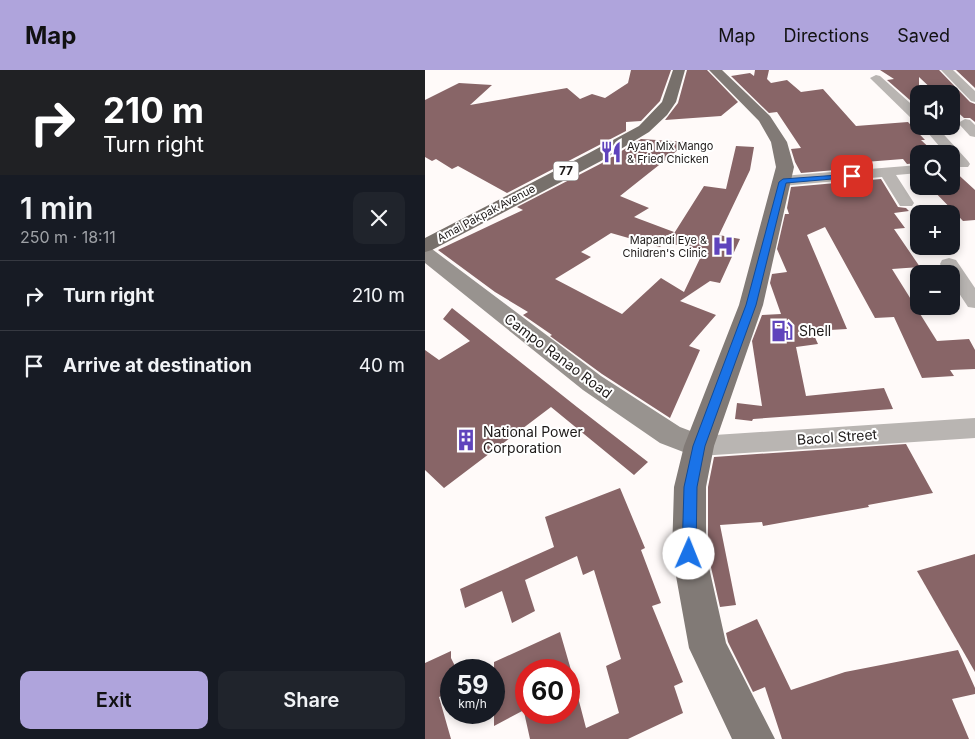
<!DOCTYPE html>
<html lang="en">
<head>
<meta charset="utf-8">
<style>
	body { margin:0; font-family:Inter,sans-serif; background:#20242c; color:#f1f3f6; height:100vh; display:flex; flex-direction:column; font-size:19px; white-space:nowrap }
	* { box-sizing:border-box; margin:0 }
	p { font-size:16px; color:#9ea1a6 }
	.icon { flex:none; width:28px; height:28px; fill:none; stroke:currentColor; stroke-width:2; stroke-linecap:round; stroke-linejoin:round }
	.map { position:relative; flex:1; overflow:hidden }
	.sheet { display:flex; flex-direction:column; background:#171b24; width:425px }
	.sheet>* { flex:none }
	.hud { background:#202124; color:#fff; overflow:hidden }
	.buttons { position:absolute; left:485px; top:15px; display:grid; gap:10px }
	.buttons a { display:grid; place-items:center; width:50px; height:50px; border-radius:10px; background:#171b24; box-shadow:0 2px 8px #0003; font-size:25px }
	.speed { position:absolute; left:15px; top:589px; display:flex; gap:10px; font-size:25px; font-weight:700; text-align:center }
	.speed>* { display:grid; place-content:center; width:65px; height:65px; border-radius:50%; background:#171b24; box-shadow:0 2px 8px #0003; line-height:1 }
	.speed small { font-size:12px; font-weight:400 }
	.speed .limit { border:8px solid #d22; background:#fff; color:#111 }
	.pin { position:absolute; display:grid; place-items:center; width:42px; height:42px; color:#fff; margin:-21px; border-radius:10px; box-shadow:0 2px 8px #0006 }
	.me { position:absolute; width:55px; margin:-28px; rotate:1deg; stroke-linejoin:round; filter:drop-shadow(0 0 4px #0008) }
	.turn { display:flex; align-items:center; gap:18px; height:105px; padding:0 20px; font-size:22px }
	.turn .icon { width:65px; height:65px; stroke-width:2.5 }
	.turn b { display:block; font-size:35px; line-height:42px }
	.round { display:grid; place-items:center; flex:none; width:52px; height:52px; border-radius:10px; background:#20242c }
	.summary { display:flex; align-items:center; justify-content:space-between; height:85px; padding:0 20px }
	h1 { font-size:30px; font-weight:600; line-height:38px }
	.cta { display:flex; gap:10px; margin-top:auto; padding:10px 20px }
	.cta a { flex:1; height:58px; border-radius:10px; background:#afa4dc; color:#111; font-size:20px; font-weight:600; line-height:58px; text-align:center }
	.cta a+a { background:#20242c; color:#f1f3f6 }
	ul { padding:0; list-style:none }
	li { display:flex; align-items:center; gap:15px; height:70px; padding:0 20px; border-top:1px solid #363941 }
	li div { flex:1 }
	li b { display:block; font-size:19px }
	li em { font-style:normal }
	header { display:flex; align-items:center; gap:30px; box-sizing:border-box; height:70px; padding:0 25px; background:#afa4dc; color:#111 }
	header strong { font-size:24px }
	nav { display:flex; gap:28px; margin-inline-start:auto; font-size:18px }
	main { display:flex; flex:1; min-height:0 }
	.map>svg:first-child { display:block }
	.building { fill:#886567 }
	.lines { fill:none; stroke-linecap:round; stroke-linejoin:round }
	.minor { fill:#b9b5b2; fill-rule:evenodd }
	.secondary { fill:#98938f; fill-rule:evenodd }
	.primary { fill:#817a76; fill-rule:evenodd }
	.trunk { fill:#77706b; fill-rule:evenodd }
	.route { fill:#1a73e8; stroke:#114b97 }
	.labels { text-anchor:middle; stroke-width:4; stroke-linejoin:round; paint-order:stroke }
	.far-poi-label { font-size:11px; fill:#1e1a19; stroke:#fff; text-anchor:start }
	.far-street-label { font-size:11px; fill:#1e1a19; stroke:#fff }
	.shield { fill:#fff; stroke:#625f5e; stroke-width:1 }
	.shield-label { font-size:12px; font-weight:bold; fill:#1e1a19 }
	.poi-label { font-size:14px; fill:#1e1a19; stroke:#fff; text-anchor:start }
	.street-label { font-size:14px; fill:#1e1a19; stroke:#fff }
</style>
</head>
<body>
<header>
<strong>Map</strong>
<nav><a>Map</a><a>Directions</a><a>Saved</a></nav>
</header>
<main>
<section class="sheet">
<div class="hud">
<div class="turn"><svg class="icon" aria-label="right" viewBox="0 0 24 24"><path d="M7 20v-9h11M14 6l5 5-5 5"/></svg><div><b>210 m</b>Turn right</div></div>
</div>
<div class="summary"><div><h1>1 min</h1><p>250 m · 18:11</p></div><a class="round"><svg class="icon" aria-label="close" viewBox="0 0 24 24"><path d="M6 6l12 12M18 6L6 18"/></svg></a></div>
<ul>
<li><svg class="icon" aria-label="right" viewBox="0 0 24 24"><path d="M7 20v-9h11M14 6l5 5-5 5"/></svg><div><b>Turn right</b></div><em>210 m</em></li>
<li><svg class="icon" aria-label="arrive" viewBox="0 0 24 24"><path d="M6 21V4h12l-3 4 3 4H6"/></svg><div><b>Arrive at destination</b></div><em>40 m</em></li>
</ul>
<div class="cta"><a>Exit</a><a>Share</a></div>
</section>
<div class="map">
<svg width="550" height="669" viewBox="0 0 550 669">
	<rect width="100%" height="100%" fill="#fffaf9"/>
	<g class="building">
		<polygon points="206,0 246,0 235,31 216,51 201,52 201,61 82,123 33,96 27,99 11,89 7,91 0,87 0,30 34,13 67,15 45,35 142,18 155,29 167,24 180,28 203,13"/>
		<polygon points="262,0 282,0 313,32 296,46 240,50 253,33"/>
		<polygon points="330,0 344,0 342,9 346,13 362,10 376,22 398,19 431,56 483,52 500,70 496,70 511,84 494,84 494,93 482,94 478,89 440,92 445,97 376,103 370,92 366,79 376,78 352,42 344,43 306,6 325,3 329,6"/>
		<polygon points="455,0 514,0 545,32 550,34 550,52 545,48 539,48 526,36 526,24 512,24 494,7 494,38 462,10 469,9"/>
		<polygon points="531,0 550,0 550,18"/>
		<polygon points="216,69 263,72 195,126 224,138 209,147 249,162 235,177 186,163 156,182 166,187 130,209 197,244 236,208 259,222 279,180 243,173 279,116 301,119 311,76 329,77 325,100 294,165 315,169 295,213 285,211 255,231 291,245 264,276 275,280 245,348 177,304 125,266 127,265 98,245 103,242 70,222 13,180 98,140 92,137 177,93"/>
		<polygon points="526,98 550,120 550,150 538,151 504,116 526,116"/>
		<polygon points="456,109 473,137 481,138 484,141 469,143 480,158 469,159 495,197 467,199 512,271 544,269 550,280 550,299 525,300 529,306 497,308 469,247 450,248 400,157 382,165 422,259 387,261 393,274 371,277 381,326 459,318 468,339 328,349 327,351 310,349 312,333 337,336 327,271 337,245 356,244 345,213 347,204 362,202 352,179 360,144 364,144 362,138 366,117"/>
		<polygon points="27,238 152,337 223,392 209,405 126,337 19,418 0,400 0,280 14,290 45,271 18,249"/>
		<polygon points="481,374 508,423 443,435 444,437 338,456 337,452 295,455 311,535 295,537 283,484 283,417 289,387"/>
		<polygon points="195,418 220,478 216,480 236,533 227,536 258,612 249,616 258,643 203,669 105,669 99,642 144,642 144,612 149,612 161,658 194,643 181,596 196,589 169,500 158,505 152,486 100,510 110,541 87,553 77,521 40,538 35,519 129,477 120,447"/>
		<polygon points="550,484 550,602 492,501"/>
		<polygon points="332,549 366,620 420,602 533,580 550,618 550,624 527,629 544,669 357,669 340,617 328,622 303,572 301,563"/>
		<polygon points="135,562 146,600 101,600 101,639 69,656 69,592"/>
		<polygon points="26,581 26,588 32,600 26,600 26,613 18,617 19,625 14,627 26,669 0,669 0,593"/>
	</g>
	<g class="lines">
		<g class="minor">
			<polygon points="516,0 528,0 550,21 550,32 546,31"/>
			<polygon points="451,5 455,6 494,41 494,52 489,51 447,10 445,8"/>
			<polygon points="540,49 545,50 550,55 550,67 545,66 533,53"/>
			<polygon points="497,56 511,56 543,91 545,94 543,97 533,97 526,90 526,84 521,84"/>
			<polygon points="494,95 494,103 471,105 489,133 487,136 475,136 457,107 357,116 352,114 349,111 352,108 357,106"/>
			<polygon points="524,188 531,190 550,218 550,238 543,237 526,211 526,204 521,204 515,194 517,190"/>
			<polygon points="550,348 550,368 274,386 265,383 261,376 265,369 274,366"/>
		</g>
		<polygon class="secondary" points="0,177 7,179 176,306 255,357 284,368 289,376 284,384 274,388 235,373 158,320 0,193"/>
		<polygon class="primary" points="284,0 297,0 345,46 362,72 369,97 338,235 289,376 281,417 281,484 301,573 350,669 307,669 264,578 247,484 249,417 259,376 314,235 351,97 346,72 334,51"/>
		<polygon class="trunk" points="248,0 260,0 251,32 242,45 224,62 176,91 7,180 0,182 0,168 164,83 214,56 237,32"/>
	</g>
	<polygon class="route" points="427,104 430,104 430,107 361,113 331,235 280,376 272,417 271,484 269,489 264,491 259,489 257,484 259,417 268,376 321,235 354,112 358,109"/>
	<defs>
		<g id="restaurant-bare" transform="scale(1.725)"><path d="M-5-6h1v4h1v-4h1v4h1v-4h1v5L-1.5 .5V6h-2V.5L-5-1ZM5-6V6H3V1.5H1.5Q1.5-4 5-6Z" fill="#5f44bc" stroke="#fff" stroke-width="2.5" paint-order="stroke"/></g>
		<g id="hospital-bare" transform="scale(1.725)"><path d="M-5-5h3v3.5h4V-5h3V5h-3V1.5h-4V5h-3Z" fill="#5f44bc" stroke="#fff" stroke-width="2.5" paint-order="stroke"/></g>
		<g id="fuel-bare" transform="scale(1.725)"><path d="M-5.5-6h7V0h2V4h1.3V-2.5L3-4.5l.8-.8L6-3V5H2.5V1h-1V6h-7ZM-4.2-4.7v3.2H.2V-4.7Z" fill="#5f44bc" stroke="#fff" stroke-width="2.5" paint-order="stroke"/></g>
		<g id="building-bare" transform="scale(1.725)"><path d="M-4-6H4V6H1V3H-1V6H-4ZM-2.5-4.3h1.7v1.8h-1.7ZM.8-4.3h1.7v1.8H.8ZM-2.5-1h1.7V.8h-1.7ZM.8-1h1.7V.8H.8Z" fill="#5f44bc" stroke="#fff" stroke-width="2.5" paint-order="stroke"/></g>
	</defs>
	<g fill-rule="evenodd">
		<use href="#restaurant-bare" x="186" y="82"/>
		<use href="#hospital-bare" x="298" y="176"/>
		<use href="#fuel-bare" x="357" y="261"/>
		<use href="#building-bare" x="41" y="370"/>
	</g>
	<g class="labels">
		<g class="far-poi-label">
			<text x="202" y="80">Ayah Mix Mango<tspan x="202" dy="13">&amp; Fried Chicken</tspan></text>
			<text x="282" y="174" text-anchor="end">Mapandi Eye &amp;<tspan x="282" dy="13">Children's Clinic</tspan></text>
		</g>
		<g class="far-street-label">
			<text transform="translate(61 143) rotate(-28)" y="4">Amai Pakpak Avenue</text>
		</g>
		<rect class="shield" x="128.5" y="91.5" width="25" height="19" rx="4"/>
		<g class="shield-label">
			<text x="141" y="105">77</text>
		</g>
		<g class="poi-label">
			<text x="374" y="266">Shell</text>
			<text x="58" y="367">National Power<tspan x="58" dy="16">Corporation</tspan></text>
		</g>
		<g class="street-label">
			<text transform="translate(133 286) rotate(37)" y="5">Campo Ranao Road</text>
			<text transform="translate(412 367) rotate(-4)" y="5">Bacol Street</text>
		</g>
	</g>
</svg>
<div class="buttons">
<a><svg class="icon" aria-label="sound" viewBox="0 0 24 24"><path d="M4 9h4l5-4v14l-5-4H4zM17 9q2 3 0 6"/></svg></a>
<a><svg class="icon" aria-label="search" viewBox="0 0 24 24"><circle cx="10" cy="10" r="6"/><path d="M15 15l6 6"/></svg></a>
<a>+</a>
<a>−</a>
</div>
<div class="speed"><div>59<small>km/h</small></div><div class="limit">60</div></div>
<div class="pin" style="left:427px;top:106px;background:#d93025"><svg class="icon" aria-label="arrive" viewBox="0 0 24 24"><path d="M6 21V4h12l-3 4 3 4H6"/></svg></div>
<svg class="me" style="left:264px;top:484px" viewBox="-20 -20 40 40"><circle r="19" fill="#fff"/><path d="M0-13L10 11 0 6-10 11z" fill="#1a73e8"/></svg>
</div>
</main>
</body>
</html>
